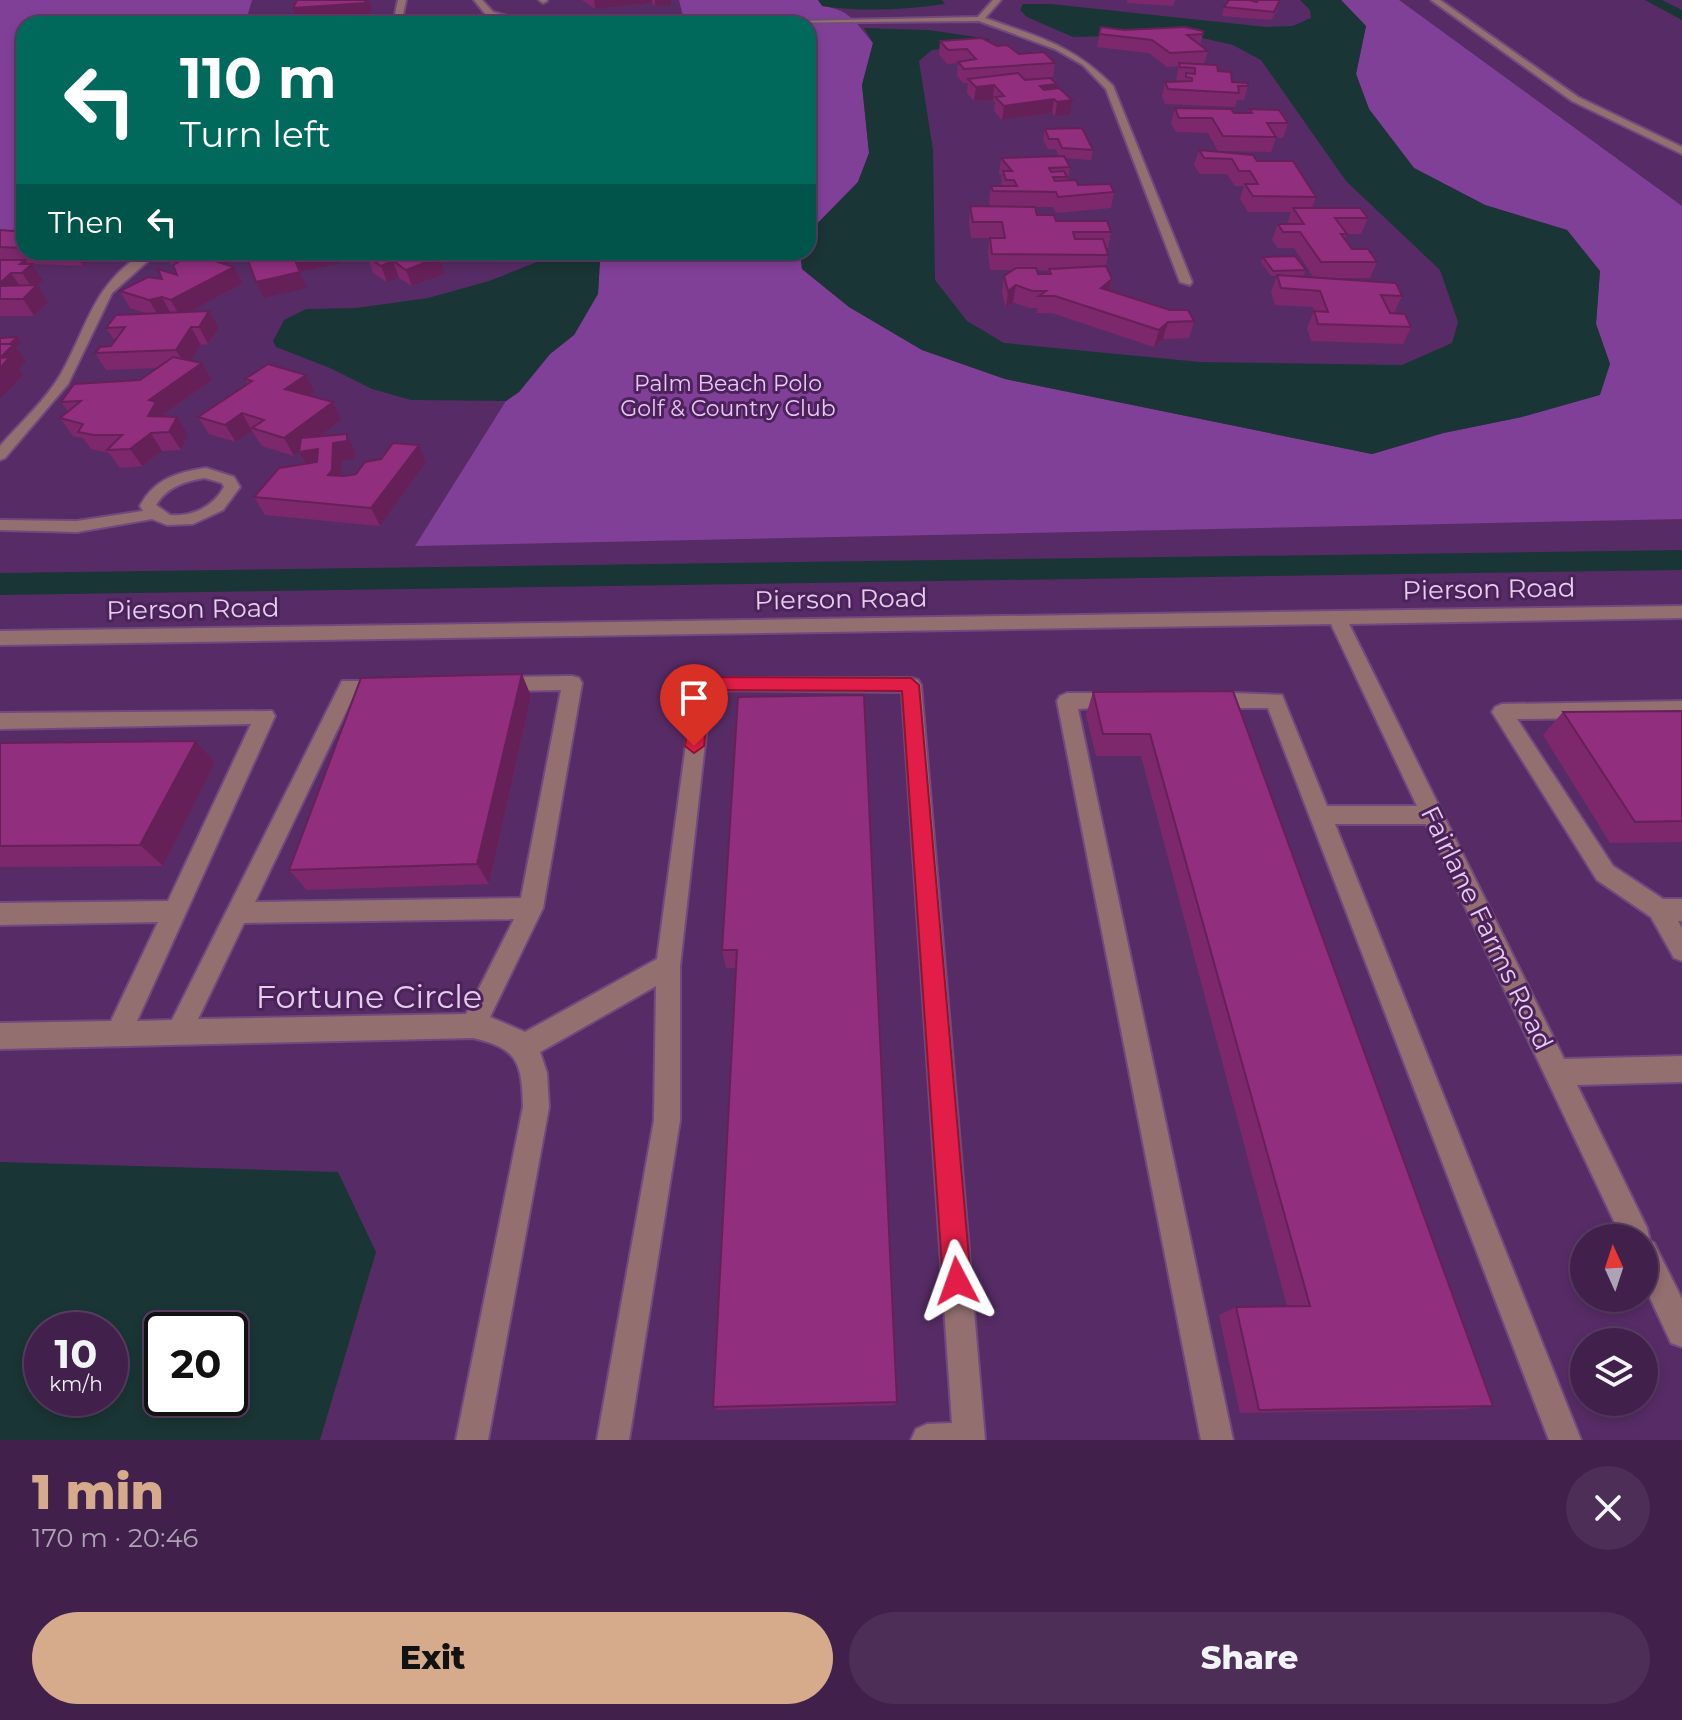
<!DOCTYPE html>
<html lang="en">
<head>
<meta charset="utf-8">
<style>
	body { margin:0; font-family:Montserrat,sans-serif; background:#4c2e56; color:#f1f3f6; height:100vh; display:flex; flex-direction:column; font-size:30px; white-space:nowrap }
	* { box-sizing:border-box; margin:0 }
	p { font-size:26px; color:#aea3b5 }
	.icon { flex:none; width:44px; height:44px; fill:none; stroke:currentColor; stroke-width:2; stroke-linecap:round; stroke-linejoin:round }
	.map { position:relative; height:1440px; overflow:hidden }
	.drawer { display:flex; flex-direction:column; background:#41214c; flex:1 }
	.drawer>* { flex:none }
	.banner { position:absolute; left:16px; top:16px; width:800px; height:244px; border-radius:24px; box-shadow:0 4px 12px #0003,0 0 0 2px #5a3e64; background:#00695c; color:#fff; overflow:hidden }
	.needle { width:52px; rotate:357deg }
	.controls { position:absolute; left:1570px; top:1224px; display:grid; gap:16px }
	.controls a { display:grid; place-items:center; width:88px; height:88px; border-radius:50%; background:#41214c; box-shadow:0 4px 12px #0003,0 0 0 2px #5a3e64; font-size:40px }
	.speed { position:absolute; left:24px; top:1312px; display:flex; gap:16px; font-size:40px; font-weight:700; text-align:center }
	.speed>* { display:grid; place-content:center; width:104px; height:104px; border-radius:50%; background:#41214c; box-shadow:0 4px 12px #0003,0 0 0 2px #5a3e64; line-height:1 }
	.speed small { font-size:20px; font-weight:400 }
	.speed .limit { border:4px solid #111; border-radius:12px; background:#fff; color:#111 }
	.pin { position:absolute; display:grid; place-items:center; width:68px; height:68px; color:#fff; margin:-82px -34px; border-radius:50% 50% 50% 0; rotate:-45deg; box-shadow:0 0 8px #0007 }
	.pin .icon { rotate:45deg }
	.me { position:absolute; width:88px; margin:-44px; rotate:356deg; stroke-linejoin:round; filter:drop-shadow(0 0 6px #0008) }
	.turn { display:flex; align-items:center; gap:28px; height:168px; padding:0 32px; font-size:36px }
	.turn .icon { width:104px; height:104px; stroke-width:2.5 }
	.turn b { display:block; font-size:56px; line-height:68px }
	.then { display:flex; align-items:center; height:76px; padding:0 32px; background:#0003; gap:16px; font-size:30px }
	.round { display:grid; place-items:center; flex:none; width:84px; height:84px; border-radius:42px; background:#4c2e56 }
	.summary { display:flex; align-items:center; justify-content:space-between; height:136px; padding:0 32px }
	h1 { font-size:48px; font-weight:800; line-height:60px; color:#d6ab8b }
	.cta { display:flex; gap:16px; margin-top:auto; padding:16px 32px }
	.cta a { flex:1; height:92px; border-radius:48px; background:#d6ab8b; color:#111; font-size:32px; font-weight:800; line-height:92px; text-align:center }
	.cta a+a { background:#4c2e56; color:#f1f3f6 }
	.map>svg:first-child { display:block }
	.green { fill:#814097 }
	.water { fill:#1a3535; fill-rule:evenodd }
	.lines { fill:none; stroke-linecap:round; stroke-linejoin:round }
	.canal { fill:#1a3535; fill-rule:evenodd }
	.minor-casing { stroke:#71497e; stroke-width:4 }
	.minor { fill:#946f70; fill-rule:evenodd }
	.wall { fill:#7d286c; fill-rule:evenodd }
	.shaded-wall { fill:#662058 }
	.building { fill:#912e7e; stroke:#662058; stroke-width:2 }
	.route { fill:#e11d48; stroke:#92132f; stroke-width:2 }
	.labels { text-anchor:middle; stroke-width:6; stroke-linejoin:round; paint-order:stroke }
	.far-park-label { font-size:22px; fill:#eac6f7; stroke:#4c225b }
	.street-label { font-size:26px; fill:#e5cdee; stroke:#4c225b }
	.near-street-label { font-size:32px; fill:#e5cdee; stroke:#4c225b }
</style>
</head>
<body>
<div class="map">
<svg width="1682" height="1440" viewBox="0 0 1682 1440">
	<rect width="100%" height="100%" fill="#572c66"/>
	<g class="green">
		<polygon points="0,0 252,0 245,24 24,24 24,225 0,241"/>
		<path d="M679,0H818L823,6C853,11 855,23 873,43L862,85L869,153L858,182L808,233V24H685Z"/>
		<polygon points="1341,0 1399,0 1682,206 1682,519 415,546 506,401 519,392 550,354 574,335 598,293 600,260 591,252 800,252 802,269 849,307 922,350 1005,379 1372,454 1444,433 1522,417 1610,364 1596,324 1600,271 1567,230 1485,205 1414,168 1369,109 1356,74 1366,26"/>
	</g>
	<g class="water">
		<path d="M818,0H942L945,4C905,10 862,12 822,6Z"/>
		<polygon points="1300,0 1341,0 1366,26 1356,74 1369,109 1414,168 1485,205 1567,230 1600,271 1596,324 1610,364 1600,395 1522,417 1443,433 1372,454 1005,379 922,350 849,307 802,269 800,252 808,252 808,233 858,182 869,153 862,85 873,43 864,28 929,30 989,39 989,44 932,50 919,61 933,150 935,280 967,321 1004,343 1200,362 1402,365 1452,343 1458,322 1440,270 1346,181 1261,60 1233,45 1185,34 1073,37 1027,17 1020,10 1023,4 1051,4 1266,27 1293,26 1311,18 1310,10"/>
		<polygon points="562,252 591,252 600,260 598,294 574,335 550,354 519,392 506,401 411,400 372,389 330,368 276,347 273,341 284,320 306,309 356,308 428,298 489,281"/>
		<path d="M0,1162L338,1172L376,1252L320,1440H0ZM110,1330V1398H42V1330ZM162,1330H230V1398H162Z"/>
	</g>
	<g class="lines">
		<g class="canal">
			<polygon points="1645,0 1662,0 1682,10 1682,20"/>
			<polygon points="1682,550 1682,570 0,595 0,573"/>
		</g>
		<g class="minor-casing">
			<g id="minor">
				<polygon points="398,0 406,0 401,24 393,24"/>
				<polygon points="474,0 482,0 493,12 535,24 487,16"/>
				<polygon points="539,0 547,0 547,1 543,3"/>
				<path d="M993,0H1001L985,18C1038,37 1073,45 1113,86L1192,282L1190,285L1180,282L1106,89L1083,65L1055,49L979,21L660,24L978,17Z"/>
				<polygon points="1431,0 1440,0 1578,97 1682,147 1682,154 1572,101"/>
				<path d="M144,252H158L112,293L68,384L5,458L0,460V446C21,422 45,401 61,374C90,322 91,288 144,252Z"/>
				<path d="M206,468L234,477L240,487L223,510L193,524L167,525L152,519L77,532L0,530V520L77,521L143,511L140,506C154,479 178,472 206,468ZM205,478L222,483L224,487C213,507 192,517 170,515L156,505C167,487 185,481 205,478Z"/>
				<polygon points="1682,606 1682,618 1349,624 1564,1059 1682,1056 1682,1082 1577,1085 1647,1228 1650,1241 1654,1243 1682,1299 1682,1347 1671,1343 1644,1285 1644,1238 1622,1238 1426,824 1335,824 1581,1440 1549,1440 1268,708 1209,708 1202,705 1199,700 1202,695 1209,692 1282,695 1327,806 1417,806 1331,624 0,645 0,631"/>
				<path d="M572,676L579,678L582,683L543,908L490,1017L525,1032L657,959L695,678H911L918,680L921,685L985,1440H911L916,1429L927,1424L952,1423L902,692L711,690L680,966V1120L629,1440H597L654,1120L656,986L540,1052L547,1073L549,1107L488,1440H456L523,1107C522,1063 518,1048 473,1038L0,1049V1023L111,1021L158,922L0,925V903L168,901L251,724L0,729V713L272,711L275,716L137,1021L172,1020L342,681H392L395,686L392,691L355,693L255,902L521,898L561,690L501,691L494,689L491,684L494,679L501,677ZM514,919L466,1014L198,1019L244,923Z"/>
				<polygon points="1067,693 1117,693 1124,696 1127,701 1124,706 1078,709 1233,1440 1201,1440 1057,701 1060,696"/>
				<polygon points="1682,701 1682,717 1517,719 1613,866 1663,899 1682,899 1682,921 1678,921 1682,928 1682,961 1674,958 1651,917 1597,880 1492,712 1495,707 1502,704"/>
			</g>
		</g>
		<use href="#minor" class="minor"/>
	</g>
	<g class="wall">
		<polygon points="582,0 671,0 671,5 655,6 652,3 595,9"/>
		<polygon points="1127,0 1175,0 1173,6 1127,3"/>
		<polygon points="1223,0 1253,0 1253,1 1278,9 1271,20 1222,16 1224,7 1229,0"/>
		<polygon points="1101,27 1124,30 1203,34 1200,45 1208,51 1204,64 1218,71 1232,82 1248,86 1244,100 1237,100 1235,107 1165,104 1162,96 1165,82 1176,81 1179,66 1167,67 1149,53 1097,47"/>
		<polygon points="940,41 997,46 1019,54 1055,63 1053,77 1024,79 1057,84 1056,88 1070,115 1055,116 1052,113 1002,120 994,111 995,102 993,100 974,101 967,93 968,83 963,83 957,76 958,63 947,64 939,54"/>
		<polygon points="1175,108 1234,113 1248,113 1249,109 1288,123 1283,138 1276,138 1271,152 1218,151 1208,133 1176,132 1171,123"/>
		<path d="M1045,129L1093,150L1091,160L1065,158L1070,167L1068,180L1078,185L1114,192L1111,208L1056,213L1053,207H1035L1037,215L1056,221L1111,232L1108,248H1106L1108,255L1106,266L1112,279L1110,290L1194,321L1189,338L1163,339L1154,347L1052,313H1037L1038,308H1029L1013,302L1006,308L1002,293L1004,276L1012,270H990L988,254L989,238H971L969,222L970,206L991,207L989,202L991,186H1001L1002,176L999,173L1001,158L1059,157L1056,149H1048L1043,139ZM1037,270L1049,271L1048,274H1038Z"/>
		<polygon points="1199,150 1257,161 1316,197 1312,208 1368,218 1361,234 1347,234 1345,239 1352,249 1377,262 1370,278 1326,278 1402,296 1394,313 1411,327 1403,344 1311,341 1307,328 1314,311 1313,307 1275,305 1271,292 1277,276 1271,276 1261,262 1263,257 1306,270 1303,276 1291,276 1314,278 1294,248 1278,248 1272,240 1278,224 1287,224 1291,212 1248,212 1240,199 1244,186 1235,186 1227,174 1200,174 1194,165"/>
		<polygon points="24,223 24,252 100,252 83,266 32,264 43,280 38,286 48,302 34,316 0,316 0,230 13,231"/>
		<polygon points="172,252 226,252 230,260 227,261 229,265 234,267 243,283 188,312 219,328 208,344 201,345 190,361 202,363 212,380 164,414 188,435 181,450 162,451 142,466 120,468 109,453 91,449 83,438 73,436 60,418 68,411 61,402 140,380 157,368 106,370 95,353 111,346 115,341 106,328 149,314 130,308 120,291 177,275 166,255"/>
		<polygon points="355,252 446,252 436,256 445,274 412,286 399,278 387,282 373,273 369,261"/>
		<polygon points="306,375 315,392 309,396 341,420 320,436 347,434 355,451 355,459 342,461 341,476 356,474 381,459 419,445 426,462 380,526 265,515 254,497 305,464 299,452 294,456 262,446 252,431 236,442 209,434 198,417 248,384 245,379"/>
		<polygon points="1233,691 1493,1406 1464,1409 1240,1413 1219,1315 1236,1307 1287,1306 1141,756 1096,756 1086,715 1093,692"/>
		<polygon points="531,696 489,884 307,890 289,870"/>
		<polygon points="738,697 897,1402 894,1405 718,1410 713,1407 736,968 726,968 722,950"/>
		<polygon points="1682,711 1682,842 1610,843 1543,735 1563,712"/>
		<polygon points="0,743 215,763 163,866 0,867"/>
	</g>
	<g class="shaded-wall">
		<polygon points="369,0 372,9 369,15 297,20 293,8"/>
		<polygon points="594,0 652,0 652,3 595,9"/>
		<polygon points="655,0 671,0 671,5 655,6"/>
		<polygon points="1057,84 1055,98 1040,86"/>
		<polygon points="994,85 993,100 974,101 976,87"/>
		<polygon points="1054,99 1052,113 1002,120 1004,106"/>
		<polygon points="1072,100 1070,115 1055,116 1057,102"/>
		<polygon points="74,252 100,252 83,266"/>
		<polygon points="208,252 226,252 230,260 227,261 231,269 208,259"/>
		<polygon points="310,252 336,252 340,263 300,272 307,288 264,298 256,282 293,256"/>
		<polygon points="420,252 446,252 423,260"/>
		<polygon points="439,257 445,274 412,286 406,270"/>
		<polygon points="25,260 29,266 32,264 43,280 38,286 48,302 34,316 23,299 33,289 22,273 20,264"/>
		<polygon points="393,261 399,278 387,282 381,266"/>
		<polygon points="234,267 243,283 180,317 171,300"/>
		<polygon points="11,273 23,290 0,290 0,283"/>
		<polygon points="1112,279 1108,296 1101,288"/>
		<polygon points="1016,285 1013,302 1006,308 1008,291"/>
		<polygon points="162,297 171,314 159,317 149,300"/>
		<polygon points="209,311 219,328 208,344 199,327"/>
		<polygon points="1168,322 1163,339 1154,347 1159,330"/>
		<polygon points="191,327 201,345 186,367 176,350"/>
		<polygon points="17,337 21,343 16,348 26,361 19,369 23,375 0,399 0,356"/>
		<polygon points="202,363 212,380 164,414 167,419 148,416 149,400"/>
		<polygon points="306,375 315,392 294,406 285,389"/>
		<polygon points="333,402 341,420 294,456 284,438"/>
		<polygon points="242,413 252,431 236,442 225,425"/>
		<polygon points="177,417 188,435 181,450 169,432"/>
		<polygon points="151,433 162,451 142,466 130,449"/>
		<polygon points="347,434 355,451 355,459 342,461 340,488 328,475 333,443"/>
		<polygon points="419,445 426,462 380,526 371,508"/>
		<polygon points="318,449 327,467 308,469 299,452"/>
		<polygon points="522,674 531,696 489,884 477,864"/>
		<polygon points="196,741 215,763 163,866 140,845"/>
	</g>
	<g class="building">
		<polygon points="297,0 366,0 365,3 293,8"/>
		<polygon points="1229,0 1249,0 1257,2 1258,0 1280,0 1274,12 1224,7"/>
		<polygon points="674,22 674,24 616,24"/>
		<polygon points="1101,27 1124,30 1185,27 1203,31 1203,34 1187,35 1208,51 1170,53 1152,40 1099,34"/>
		<polygon points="982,38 997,46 1007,45 1019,54 1044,52 1055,63 964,69 958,62 976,59 967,49 948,50 940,41"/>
		<polygon points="1179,63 1217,65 1218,71 1231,72 1232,82 1248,83 1248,86 1238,86 1239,93 1168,89 1165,82 1192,81 1192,78 1186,77 1186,73 1195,74 1195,68 1180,67"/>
		<polygon points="1018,73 1025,80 1050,78 1057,84 1040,86 1044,90 1059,88 1072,100 1057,102 1054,99 1004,106 995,97 1004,96 994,85 976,87 968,79"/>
		<polygon points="1175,108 1231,109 1234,113 1252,113 1249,109 1279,110 1288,123 1267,123 1276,137 1223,136 1212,118 1179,118"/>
		<polygon points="1082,128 1093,150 1062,148 1058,139 1049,139 1045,129"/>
		<polygon points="1199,150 1253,155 1257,161 1293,161 1316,197 1253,196 1245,184 1258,184 1250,171 1239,171 1232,159 1204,158"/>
		<polygon points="1064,156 1070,167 1049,168 1051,172 1064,171 1067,177 1053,177 1055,181 1076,180 1078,185 1110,184 1114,192 1058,197 1056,192 993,191 991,186 1017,186 1014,180 1006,180 1003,171 1012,171 1001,158"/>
		<polygon points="970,206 1035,207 1037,215 1054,215 1056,221 1107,221 1111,232 1073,232 1075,239 1103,239 1108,255 992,254 990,238 1005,238 1002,222 973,222"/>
		<polygon points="1293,208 1360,208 1368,218 1335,218 1347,234 1341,234 1352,249 1368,249 1377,262 1321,262 1300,232 1283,232 1278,224 1304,224"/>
		<polygon points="24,223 24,248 0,247 0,230 13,231"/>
		<polygon points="172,252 222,252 208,259 234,267 171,300 162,297 149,300 120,291 148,277 162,279 158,269 177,275 173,265 182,260 166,255"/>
		<polygon points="245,252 310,252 293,256 300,272 256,282"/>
		<polygon points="374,252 431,252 439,257 406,270 393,261 381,266 367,256 376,253"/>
		<polygon points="1295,256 1306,270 1273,271 1263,257"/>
		<polygon points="0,260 25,260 20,264 32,264 22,273 11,273 0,283"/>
		<polygon points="1106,266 1112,279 1101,288 1170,310 1188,310 1194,321 1168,322 1159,330 1055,296 1039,296 1046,291 1032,291 1016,285 1008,291 1004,276 1016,268 1036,268 1038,274 1051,274 1049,269"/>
		<polygon points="1277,275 1396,283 1402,296 1381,295 1390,313 1405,314 1411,327 1318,324 1314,311 1328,312 1320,291 1281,288"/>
		<polygon points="37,285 23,299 0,299 0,286"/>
		<polygon points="209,311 199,327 191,327 176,350 95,353 100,347 111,346 125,327 106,328 116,315"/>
		<polygon points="17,337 10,344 0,344 0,338"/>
		<polygon points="0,344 14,344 0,358 10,357 0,368"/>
		<polygon points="173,357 202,363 149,400 156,402 148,416 177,417 169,432 151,433 130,449 107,450 122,435 94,435 78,432 83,424 60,418 81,401 61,402 74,384 140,380"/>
		<polygon points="268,364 306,375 285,389 333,402 284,438 252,428 264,420 242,413 225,425 198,417 252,381 245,379"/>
		<polygon points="347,434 347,441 333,443 332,470 328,475 344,476 356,474 365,462 381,459 393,443 419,445 371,508 254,497 279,468 317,462 318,449 299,452 301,438"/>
		<polygon points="522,674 477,864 289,870 361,678"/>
		<polygon points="1233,691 1493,1406 1259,1410 1236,1307 1310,1306 1150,734 1103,734 1093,692"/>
		<polygon points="864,695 897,1402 713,1407 737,950 722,950 738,697"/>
		<polygon points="1682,711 1682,821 1635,822 1563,712"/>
		<polygon points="196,741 140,845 0,846 0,743"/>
	</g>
	<polygon class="route" points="702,677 911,678 919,685 971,1281 967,1290 957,1294 947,1290 943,1281 902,691 710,690 704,746 694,753 685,746 693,683"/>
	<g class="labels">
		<g class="far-park-label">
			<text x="728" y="391">Palm Beach Polo<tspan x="728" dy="25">Golf &amp; Country Club</tspan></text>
		</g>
		<g class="street-label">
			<text transform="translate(1489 589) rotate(-1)" y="9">Pierson Road</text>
			<text transform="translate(841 599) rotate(-1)" y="9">Pierson Road</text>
			<text transform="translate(193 609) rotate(-1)" y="9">Pierson Road</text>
			<text transform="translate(1487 928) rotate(64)" y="9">Fairlane Farms Road</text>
		</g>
		<g class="near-street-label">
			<text x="369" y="1008">Fortune Circle</text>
		</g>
	</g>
</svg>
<div class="controls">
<a><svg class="needle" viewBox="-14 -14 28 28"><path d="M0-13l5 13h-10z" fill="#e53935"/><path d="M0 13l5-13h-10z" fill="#aea3b5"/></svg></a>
<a><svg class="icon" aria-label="layers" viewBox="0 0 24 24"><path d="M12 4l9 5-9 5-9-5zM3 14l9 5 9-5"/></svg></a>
</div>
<div class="speed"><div>10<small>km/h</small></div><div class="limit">20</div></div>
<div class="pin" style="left:694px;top:746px;background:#d93025"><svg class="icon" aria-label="arrive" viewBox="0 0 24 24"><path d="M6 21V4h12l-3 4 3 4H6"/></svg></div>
<svg class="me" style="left:957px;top:1281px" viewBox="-20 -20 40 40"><path d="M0-17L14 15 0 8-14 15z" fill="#e11d48" stroke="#fff" stroke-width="4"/></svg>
<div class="banner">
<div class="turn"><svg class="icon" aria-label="left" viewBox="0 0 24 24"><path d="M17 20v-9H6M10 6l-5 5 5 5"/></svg><div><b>110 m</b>Turn left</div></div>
<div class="then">Then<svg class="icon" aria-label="left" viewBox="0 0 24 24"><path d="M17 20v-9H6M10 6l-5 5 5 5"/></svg></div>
</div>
</div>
<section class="drawer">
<div class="summary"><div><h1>1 min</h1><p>170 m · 20:46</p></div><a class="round"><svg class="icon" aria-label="close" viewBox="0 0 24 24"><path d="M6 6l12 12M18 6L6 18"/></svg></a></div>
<div class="cta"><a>Exit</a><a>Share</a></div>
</section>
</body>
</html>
